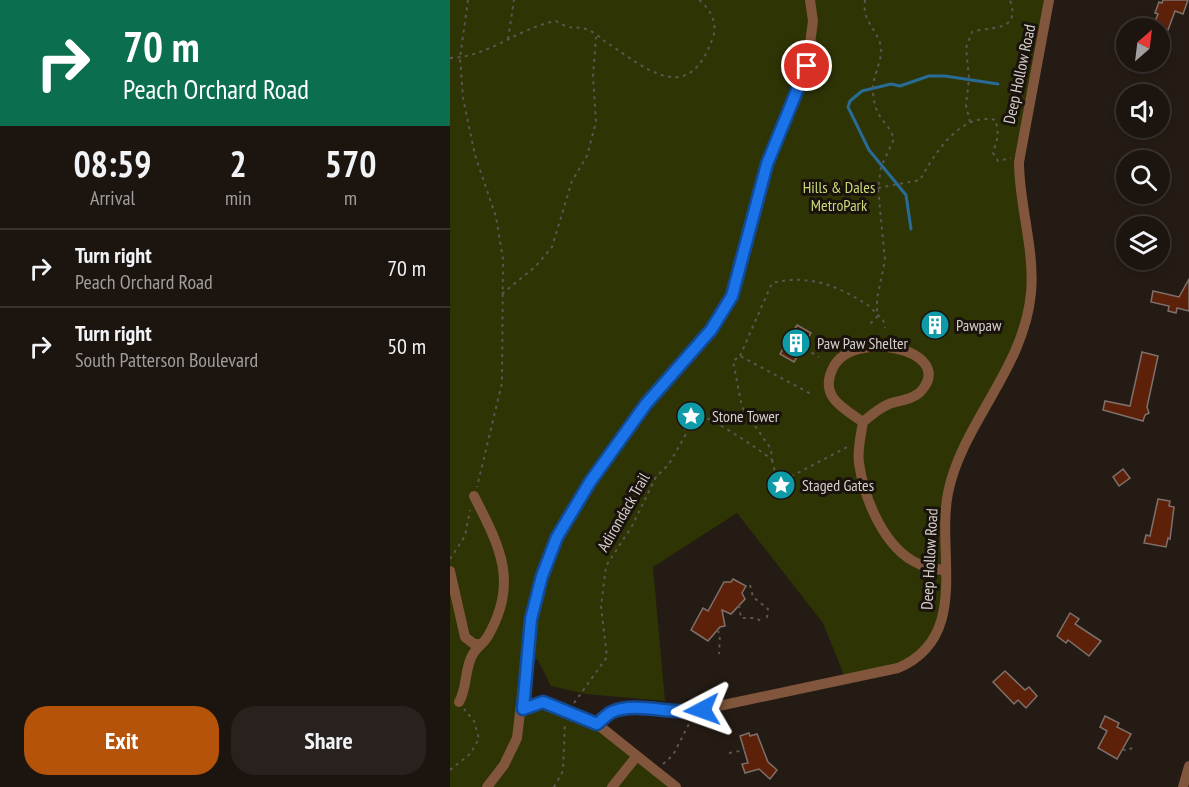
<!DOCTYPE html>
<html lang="en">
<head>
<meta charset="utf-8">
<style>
	body { margin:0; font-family:"PT Sans Narrow",sans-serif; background:#28211d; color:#f1f3f6; height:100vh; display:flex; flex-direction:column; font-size:22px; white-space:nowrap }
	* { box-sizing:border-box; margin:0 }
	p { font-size:20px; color:#a09e9e }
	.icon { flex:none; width:33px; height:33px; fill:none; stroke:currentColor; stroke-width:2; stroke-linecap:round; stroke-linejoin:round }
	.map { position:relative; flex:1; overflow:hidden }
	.panel { display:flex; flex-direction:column; background:#1b140f; width:450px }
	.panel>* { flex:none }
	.hud { background:#0b6e4f; color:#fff; overflow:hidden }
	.needle { width:39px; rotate:28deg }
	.tools { position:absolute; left:666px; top:18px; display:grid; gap:12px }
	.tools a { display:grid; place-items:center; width:54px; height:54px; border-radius:50%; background:#1b140f; box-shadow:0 3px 9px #0003,0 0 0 2px #39332f; font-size:30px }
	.pin { position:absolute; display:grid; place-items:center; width:51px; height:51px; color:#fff; margin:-26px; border:3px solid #fff; border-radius:50%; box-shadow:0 2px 6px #0007 }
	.me { position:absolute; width:66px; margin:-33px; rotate:266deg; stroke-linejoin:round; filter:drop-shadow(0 0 4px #0008) }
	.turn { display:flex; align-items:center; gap:21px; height:126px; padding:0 24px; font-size:27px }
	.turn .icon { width:78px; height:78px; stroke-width:2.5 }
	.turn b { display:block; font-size:42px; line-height:51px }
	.eta { display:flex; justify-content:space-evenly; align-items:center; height:102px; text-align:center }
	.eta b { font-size:36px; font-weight:800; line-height:42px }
	.button { display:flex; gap:12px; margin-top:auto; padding:12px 24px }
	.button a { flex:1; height:69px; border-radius:24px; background:#b45309; color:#fff; font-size:24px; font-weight:800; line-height:69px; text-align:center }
	.button a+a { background:#28211d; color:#f1f3f6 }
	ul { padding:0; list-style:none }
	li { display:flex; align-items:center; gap:18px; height:78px; padding:0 24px; border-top:2px solid #39332f }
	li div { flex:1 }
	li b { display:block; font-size:22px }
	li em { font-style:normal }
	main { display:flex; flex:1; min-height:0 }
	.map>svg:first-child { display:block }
	.green { fill:#2f3405 }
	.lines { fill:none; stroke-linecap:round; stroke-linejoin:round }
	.stream { stroke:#286b94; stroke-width:3 }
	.building { fill:#5d210a; stroke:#7e706b; stroke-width:1.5 }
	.path { stroke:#5d554f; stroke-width:2; stroke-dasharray:3 4.5; stroke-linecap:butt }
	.minor { stroke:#81563c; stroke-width:10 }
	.route-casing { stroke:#114b97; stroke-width:15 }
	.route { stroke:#1a73e8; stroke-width:10 }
	.labels { text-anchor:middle; stroke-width:6; stroke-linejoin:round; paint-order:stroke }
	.street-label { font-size:16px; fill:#d6d0cc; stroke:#1a120c }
	.park-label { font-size:16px; fill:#cbda79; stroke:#1a120c }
	.poi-label { font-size:16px; fill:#d6d0cc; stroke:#1a120c; text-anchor:start }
</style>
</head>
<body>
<main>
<section class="panel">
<div class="hud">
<div class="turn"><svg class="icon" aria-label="right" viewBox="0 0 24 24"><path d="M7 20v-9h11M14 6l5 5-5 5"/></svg><div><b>70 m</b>Peach Orchard Road</div></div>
</div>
<div class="eta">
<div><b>08:59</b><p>Arrival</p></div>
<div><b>2</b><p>min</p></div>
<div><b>570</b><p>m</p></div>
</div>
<ul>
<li><svg class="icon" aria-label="right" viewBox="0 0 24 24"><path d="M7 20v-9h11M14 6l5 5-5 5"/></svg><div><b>Turn right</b><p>Peach Orchard Road</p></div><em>70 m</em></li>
<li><svg class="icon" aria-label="right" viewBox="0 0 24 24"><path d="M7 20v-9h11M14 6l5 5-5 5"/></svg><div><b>Turn right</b><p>South Patterson Boulevard</p></div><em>50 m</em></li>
</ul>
<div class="button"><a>Exit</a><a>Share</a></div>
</section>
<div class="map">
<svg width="739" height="787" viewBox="0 0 739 787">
	<rect width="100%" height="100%" fill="#241b14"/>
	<polygon class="green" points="0,0 599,0 571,139 578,247 577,316 502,475 497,580 486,634 461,663 396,680 373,623 287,513 203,567 215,701 136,694 101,686 88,660 77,658 73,708 93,702 147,724 226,787 0,787"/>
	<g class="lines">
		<polyline class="stream" points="461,229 456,195 419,150 398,107 400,101 412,91 441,84 450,86 479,76 495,76 548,84"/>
	</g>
	<g class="building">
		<polygon points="713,0 738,0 733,14 725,11 718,30 704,24 708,14 705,13 709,2 712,3"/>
		<polygon points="739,279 739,311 727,308 726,313 718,311 719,306 701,302 703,291 729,297"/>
		<polygon points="481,316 495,325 490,334 476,325"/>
		<polygon points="347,325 361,333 344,362 330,354"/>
		<polygon points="692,352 708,356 697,407 699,413 695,415 693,421 653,410 655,401 680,406"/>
		<polygon points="673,469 680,478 669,486 663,477"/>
		<polygon points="708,499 720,501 719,506 724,507 720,539 718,538 716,547 694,543 696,535 700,536"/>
		<polygon points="283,579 296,586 292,593 295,599 281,614 272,610 275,626 270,627 258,641 241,630 253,608 258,611 274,582 281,582"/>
		<polygon points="620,613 629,619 625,624 651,641 639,656 618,640 616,643 607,636"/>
		<polygon points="555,671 575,690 579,687 587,696 576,708 568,700 564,704 543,682"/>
		<polygon points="655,716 669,723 667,727 681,734 667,759 648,748 657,731 650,727"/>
		<polygon points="299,733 300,736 307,734 318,762 327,770 320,779 309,769 295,773 292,764 298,763 290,736"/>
	</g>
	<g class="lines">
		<g class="path">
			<polyline points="18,0 10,58 13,98 25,155 46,217 53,259 52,383 27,487"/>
			<path d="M415,0C412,20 424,26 430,43C435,59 421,76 423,93C426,122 438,120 444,139L431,167L428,188L435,260L427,299V317L421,323V328"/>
			<polyline points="58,39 64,0"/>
			<path d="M0,58C39,57 68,28 106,21C124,32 123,25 136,29C143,31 150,38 156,42C198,70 239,107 263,37C268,24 260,8 249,0"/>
			<path d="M520,122L516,105L519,78L516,48L522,32C539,26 572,33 560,0"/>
			<path d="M428,188L470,180C485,153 510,112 546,120L548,136L543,153L548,161L561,158"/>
			<polyline points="52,294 86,266 102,247 122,181 137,156 146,122 143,76 146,37"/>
			<polyline points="355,349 369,357"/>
			<path d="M290,356L322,283C358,274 386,285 416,304C423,308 426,315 433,319L435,328"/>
			<polyline points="235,427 246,425 247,415"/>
			<polyline points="322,460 325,472 332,477 342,476 399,446"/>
			<polyline points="0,559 15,536 20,510"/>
			<polyline points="300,585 303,597 318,609 317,618"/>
			<polyline points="289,605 291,618 306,618 312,622"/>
			<polyline points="267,631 270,633 269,654"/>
			<path d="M124,703L157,657L151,607L156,566L182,526L206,477L219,464L236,434L231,418L235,411C247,408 310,449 322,460L321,449L292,407L283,361L290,356L363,395"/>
			<polyline points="673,749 676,751 684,747"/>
			<polyline points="279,753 295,750"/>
			<polyline points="213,764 223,755 240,722"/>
			<polyline points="0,770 20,754 29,739 24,721 14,709"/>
			<polyline points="104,787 113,771 115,722"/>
		</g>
		<g class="minor">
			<path d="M413,422C421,415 429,408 439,404C450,400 464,400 472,390C506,349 399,327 382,370C370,397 393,408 413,422C411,435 407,450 409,463C414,498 434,549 469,564C477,567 488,569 496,571"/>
			<polyline points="0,571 15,637 24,644 31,644"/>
			<path d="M9,702C18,687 14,668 23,654C27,647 34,643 38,636C69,582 50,547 24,496"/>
			<polyline points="73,709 93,702 147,724 226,787"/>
			<path d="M147,724L163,712L177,709L245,711L448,668C521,637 486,553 498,493C512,423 574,369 581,293C585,249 569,205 569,162L599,0"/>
			<polyline points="37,787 54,765 67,738 81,619 92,576 107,537 140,482 210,385 261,330 282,296 308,193 357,66 363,21 360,0"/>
			<polyline points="162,787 186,757"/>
			<polyline points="733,787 739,766"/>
		</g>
	</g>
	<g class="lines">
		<g class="route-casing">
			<path id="route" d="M252,710C225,716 186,701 162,712C157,714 152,720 147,724L93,702L73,709L81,619L92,576L107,537L140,482L196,404L261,330L282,296L317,164L357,66"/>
		</g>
		<use href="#route" class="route"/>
	</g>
	<defs>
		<g id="building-disc" transform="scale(1.5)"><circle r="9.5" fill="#0f9aa8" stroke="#1a120c"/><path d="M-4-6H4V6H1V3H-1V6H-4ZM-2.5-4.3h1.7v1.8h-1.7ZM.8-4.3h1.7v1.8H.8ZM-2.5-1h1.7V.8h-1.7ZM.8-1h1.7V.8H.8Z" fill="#fff"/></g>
		<g id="sight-disc" transform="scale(1.5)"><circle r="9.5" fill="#0f9aa8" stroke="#1a120c"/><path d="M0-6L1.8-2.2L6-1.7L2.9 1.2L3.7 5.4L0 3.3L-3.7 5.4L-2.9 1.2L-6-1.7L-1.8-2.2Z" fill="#fff"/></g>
	</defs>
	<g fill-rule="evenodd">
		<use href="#building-disc" x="485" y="325"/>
		<use href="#building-disc" x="346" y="343"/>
		<use href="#sight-disc" x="241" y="416"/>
		<use href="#sight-disc" x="331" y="485"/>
	</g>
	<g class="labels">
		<g class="street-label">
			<text transform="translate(569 74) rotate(-78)" y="6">Deep Hollow Road</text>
			<text transform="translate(173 512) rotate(-60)" y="6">Adirondack Trail</text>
			<text transform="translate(479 559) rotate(-87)" y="6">Deep Hollow Road</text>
		</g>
		<g class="park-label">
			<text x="389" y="193">Hills &amp; Dales<tspan x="389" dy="18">MetroPark</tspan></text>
		</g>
		<g class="poi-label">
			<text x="506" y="331">Pawpaw</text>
			<text x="367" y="349">Paw Paw Shelter</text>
			<text x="262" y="422">Stone Tower</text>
			<text x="352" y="491">Staged Gates</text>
		</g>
	</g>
</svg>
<div class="tools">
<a><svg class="needle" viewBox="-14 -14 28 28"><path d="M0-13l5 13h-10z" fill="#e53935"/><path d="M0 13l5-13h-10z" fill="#a09e9e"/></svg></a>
<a><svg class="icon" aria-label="sound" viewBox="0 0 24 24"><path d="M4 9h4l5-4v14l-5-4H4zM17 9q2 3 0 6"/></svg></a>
<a><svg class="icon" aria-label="search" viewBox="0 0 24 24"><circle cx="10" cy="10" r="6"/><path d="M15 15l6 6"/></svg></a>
<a><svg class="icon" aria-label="layers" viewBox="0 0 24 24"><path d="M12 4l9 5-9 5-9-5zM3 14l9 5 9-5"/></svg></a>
</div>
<div class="pin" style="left:357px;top:66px;background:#d93025"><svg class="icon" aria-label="arrive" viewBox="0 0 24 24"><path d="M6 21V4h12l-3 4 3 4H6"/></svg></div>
<svg class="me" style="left:252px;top:710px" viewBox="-20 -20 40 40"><path d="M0-17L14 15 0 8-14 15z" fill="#1a73e8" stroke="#fff" stroke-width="4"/></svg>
</div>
</main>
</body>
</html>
